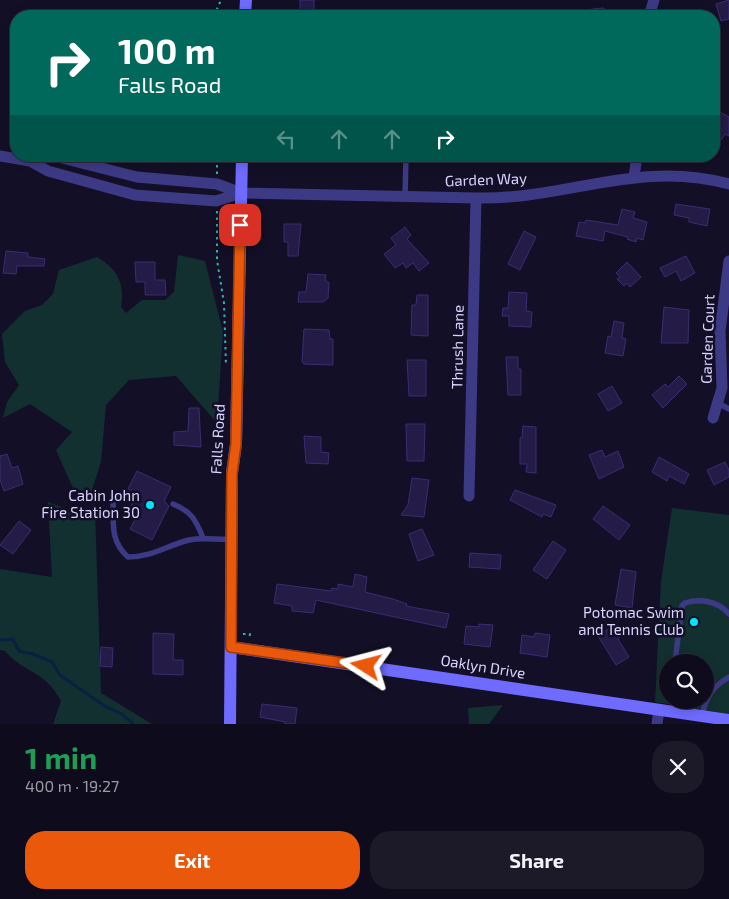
<!DOCTYPE html>
<html lang="en">
<head>
<meta charset="utf-8">
<style>
	body { margin:0; font-family:"Exo 2",sans-serif; background:#1c1929; color:#f1f3f6; height:100vh; display:flex; flex-direction:column; font-size:19px; white-space:nowrap }
	* { box-sizing:border-box; margin:0 }
	p { font-size:16px; color:#9b9ba3 }
	.icon { flex:none; width:28px; height:28px; fill:none; stroke:currentColor; stroke-width:2; stroke-linecap:round; stroke-linejoin:round }
	.map { position:relative; height:724px; overflow:hidden }
	.sheet { display:flex; flex-direction:column; background:#0e0b1c; flex:1 }
	.sheet>* { flex:none }
	.guide { position:absolute; left:10px; top:10px; width:710px; height:152px; border-radius:20px; box-shadow:0 2px 12px #0003,0 0 0 1px #2e2b3b; background:#00695c; color:#fff; overflow:hidden }
	.tools { position:absolute; left:659px; top:654px; display:grid; gap:10px }
	.tools a { display:grid; place-items:center; width:55px; height:55px; border-radius:50%; background:#0e0b1c; box-shadow:0 2px 12px #0003,0 0 0 1px #2e2b3b; font-size:25px }
	.pin { position:absolute; display:grid; place-items:center; width:42px; height:42px; color:#fff; margin:-21px; border-radius:10px; box-shadow:0 2px 8px #0006 }
	.me { position:absolute; width:55px; margin:-28px; rotate:279deg; stroke-linejoin:round; filter:drop-shadow(0 0 4px #0008) }
	.turn { display:flex; align-items:center; gap:18px; height:105px; padding:0 25px; font-size:22px }
	.turn .icon { width:65px; height:65px; stroke-width:2.5 }
	.turn b { display:block; font-size:35px; line-height:42px }
	.lanes { display:flex; align-items:center; height:48px; padding:0 25px; background:#0003; justify-content:center; gap:25px; direction:ltr }
	.lanes .off { opacity:.35 }
	.round { display:grid; place-items:center; flex:none; width:52px; height:52px; border-radius:20px; background:#1c1929 }
	.head { display:flex; align-items:center; justify-content:space-between; height:85px; padding:0 25px }
	h1 { font-size:30px; font-weight:700; line-height:38px; color:#1e9e55 }
	.button { display:flex; gap:10px; margin-top:auto; padding:10px 25px }
	.button a { flex:1; height:58px; border-radius:20px; background:#ea580c; color:#fff; font-size:20px; font-weight:700; line-height:58px; text-align:center }
	.button a+a { background:#1c1929; color:#f1f3f6 }
	.map>svg:first-child { display:block }
	.green { fill:#12302f; fill-rule:evenodd }
	.lines { fill:none; stroke-linecap:round; stroke-linejoin:round }
	.stream { stroke:#0a1f44; stroke-width:3 }
	.building { fill:#241b47; stroke:#3b2d73 }
	.path { stroke:#2fb8b0; stroke-width:2; stroke-dasharray:2.5 4; stroke-linecap:butt }
	.lane { stroke:#3d3a85; stroke-width:5.5 }
	.street { stroke:#3d3a85; stroke-width:11 }
	.secondary { stroke:#6f6bff; stroke-width:12 }
	.route-casing { stroke:#983908; stroke-width:12 }
	.route { stroke:#ea580c; stroke-width:9 }
	.poi-dot { fill:#00e5ff; stroke:#130f26; stroke-width:2 }
	.labels { text-anchor:middle; stroke-width:5; stroke-linejoin:round; paint-order:stroke }
	.street-label { font-size:15px; fill:#d9d4ff; stroke:#130f26 }
	.poi-label { font-size:15px; fill:#d9d4ff; stroke:#130f26; text-anchor:end }
</style>
</head>
<body>
<div class="map">
<svg width="729" height="724" viewBox="0 0 729 724">
	<rect width="100%" height="100%" fill="#130f26"/>
	<g class="green">
		<path d="M178,255L205,261L223,332L217,423L176,376L129,380L106,405L101,462L91,493L73,488L56,450L72,432L30,404L3,418L7,402L19,385L5,362L2,334L25,311L42,305L53,294L59,270L97,257C117,269 125,283 121,307L126,313L142,300H165L174,292Z"/>
		<path d="M48,502L75,512L95,511L101,693L152,724H53L61,701C44,669 26,675 5,651L0,650V569L52,577Z"/>
		<path d="M672,508L729,515V714L655,702L661,581ZM668,662H705V700H668Z"/>
		<polygon points="503,705 489,724 469,724 468,708"/>
	</g>
	<g class="lines">
		<polyline class="stream" points="0,640 13,639 19,651 33,654 52,662 60,675 106,707 122,714 133,724"/>
	</g>
	<g class="building">
		<rect x="300" y="0" width="14" height="10"/>
		<polygon points="729,0 729,19 721,21 716,4"/>
		<polygon points="602,8 604,8 605,16 576,16 576,11"/>
		<polygon points="720,112 729,117 729,136 725,134 721,140 714,136 714,124"/>
		<polygon points="676,204 710,209 707,226 689,222 689,218 674,215"/>
		<polygon points="622,209 635,212 633,218 647,222 643,240 637,238 636,242 627,239 628,237 605,231 603,241 576,236 579,222 585,223 586,220 618,225"/>
		<polygon points="284,224 301,224 298,256 288,256 288,242 284,242"/>
		<polygon points="405,227 411,235 407,239 429,263 419,271 413,263 406,268 403,263 395,268 384,254 396,245 391,238"/>
		<polygon points="524,231 536,237 520,270 508,264"/>
		<polygon points="6,251 28,253 28,257 45,259 44,266 17,266 16,274 3,273"/>
		<polygon points="686,256 695,273 681,281 676,271 665,277 660,268"/>
		<polygon points="135,262 155,262 155,280 165,280 166,295 145,295 145,282 136,282"/>
		<polygon points="627,262 641,277 630,287 627,283 624,286 617,279 620,277 616,273"/>
		<polygon points="308,274 326,275 325,280 329,283 328,298 323,302 298,302 299,292 306,292"/>
		<polygon points="509,292 527,293 526,311 532,312 531,327 509,326 509,316 502,316 503,308 508,308"/>
		<polygon points="417,295 428,295 428,336 411,335 412,305 416,305"/>
		<polygon points="664,307 689,310 688,343 661,343"/>
		<polygon points="614,321 624,323 622,338 626,339 623,356 605,353 608,336 611,337"/>
		<polygon points="304,329 329,330 330,339 333,339 333,365 304,364 302,362"/>
		<polygon points="506,357 518,357 518,369 521,369 521,395 508,395"/>
		<polygon points="407,360 426,360 426,396 409,396"/>
		<polygon points="679,376 687,384 663,408 652,395 665,384 668,387"/>
		<polygon points="612,386 622,403 608,411 598,394"/>
		<polygon points="189,408 199,408 201,447 174,445 174,432 188,431"/>
		<polygon points="406,424 425,424 424,461 407,461"/>
		<polygon points="523,426 536,427 536,473 526,472 527,464 520,464 520,438 522,438"/>
		<polygon points="304,436 321,437 321,452 329,453 328,464 306,463"/>
		<polygon points="602,450 605,457 618,451 624,467 599,479 589,455"/>
		<polygon points="7,454 12,468 18,466 23,484 4,491 0,480 0,456"/>
		<polygon points="659,457 689,474 684,484 669,476 667,481 652,472"/>
		<polygon points="725,462 729,470 729,477 714,485 707,470"/>
		<polygon points="137,471 171,487 164,501 169,506 152,540 130,529 140,510 131,506 137,494 128,489"/>
		<polygon points="412,478 429,480 424,517 401,515 408,505"/>
		<polygon points="515,490 556,505 551,517 543,514 542,517 510,500"/>
		<polygon points="603,506 630,525 619,540 593,519"/>
		<polygon points="19,521 31,530 13,554 0,545"/>
		<polygon points="422,529 434,555 418,561 409,534"/>
		<polygon points="553,541 566,550 547,579 533,570"/>
		<polygon points="470,553 501,555 500,569 469,567"/>
		<polygon points="621,569 636,572 632,608 615,605"/>
		<polygon points="355,574 367,577 365,592 393,599 407,604 406,606 449,614 446,628 316,600 313,613 292,611 292,606 274,603 277,584 331,591 332,588 338,589 338,584 353,587"/>
		<polygon points="479,624 493,625 490,647 464,644 466,626 479,627"/>
		<polygon points="613,626 620,637 618,639 629,657 616,665 598,636"/>
		<polygon points="153,633 174,634 173,660 183,660 183,675 153,674"/>
		<polygon points="535,633 550,635 547,657 520,653 522,635 534,637"/>
		<polygon points="101,647 113,648 112,667 100,666"/>
		<polygon points="262,704 297,708 295,724 285,724 285,722 260,717"/>
	</g>
	<g class="lines">
		<g class="path">
			<polyline points="214,16 221,0"/>
			<polyline points="217,174 217,156"/>
			<polyline points="217,211 217,260 224,303 226,366"/>
			<polyline points="243,634 250,634 249,639"/>
		</g>
		<g class="lane">
			<polyline points="405,197 406,156"/>
			<polyline points="718,403 729,409"/>
			<path d="M113,498C114,521 109,540 128,557C152,557 166,546 189,540C203,537 217,540 232,539"/>
			<path d="M173,504C191,511 196,520 203,538"/>
			<path d="M675,662L682,606L685,603C700,598 718,601 729,614"/>
			<path d="M702,716C706,697 712,687 729,677"/>
		</g>
		<g class="street">
			<polyline points="649,16 654,0"/>
			<polyline points="0,156 30,161 48,171 135,195 216,201 241,193"/>
			<path d="M54,156L137,177L217,184L241,193C320,195 399,197 477,198C565,200 639,159 729,184"/>
			<polyline points="634,177 637,156"/>
			<polyline points="713,418 722,388 720,331 729,261"/>
			<polyline points="469,496 476,199"/>
			<polyline points="657,724 659,710"/>
		</g>
		<g class="secondary">
			<polyline points="245,16 246,0"/>
			<polyline points="231,647 729,720"/>
			<polyline points="230,724 232,473 236,444 242,156"/>
		</g>
	</g>
	<g class="lines">
		<g class="route-casing">
			<polyline id="route" points="240,225 236,444 232,473 231,647 366,666"/>
		</g>
		<use href="#route" class="route"/>
	</g>
	<g class="poi-dot">
		<circle cx="150" cy="505" r="5"/>
		<circle cx="694" cy="622" r="5"/>
	</g>
	<g class="labels">
		<g class="street-label">
			<text transform="translate(486 180) rotate(-2)" y="5">Garden Way</text>
			<text transform="translate(708 339) rotate(-88)" y="5">Garden Court</text>
			<text transform="translate(458 347) rotate(-89)" y="5">Thrush Lane</text>
			<text transform="translate(218 439) rotate(-87)" y="5">Falls Road</text>
			<text transform="translate(483 667) rotate(9)" y="5">Oaklyn Drive</text>
		</g>
		<g class="poi-label">
			<text x="140" y="501">Cabin John<tspan x="140" dy="17">Fire Station 30</tspan></text>
			<text x="684" y="618">Potomac Swim<tspan x="684" dy="17">and Tennis Club</tspan></text>
		</g>
	</g>
</svg>
<div class="tools">
<a><svg class="icon" aria-label="search" viewBox="0 0 24 24"><circle cx="10" cy="10" r="6"/><path d="M15 15l6 6"/></svg></a>
</div>
<div class="pin" style="left:240px;top:225px;background:#d93025"><svg class="icon" aria-label="arrive" viewBox="0 0 24 24"><path d="M6 21V4h12l-3 4 3 4H6"/></svg></div>
<svg class="me" style="left:366px;top:666px" viewBox="-20 -20 40 40"><path d="M0-17L14 15 0 8-14 15z" fill="#ea580c" stroke="#fff" stroke-width="4"/></svg>
<div class="guide">
<div class="turn"><svg class="icon" aria-label="right" viewBox="0 0 24 24"><path d="M7 20v-9h11M14 6l5 5-5 5"/></svg><div><b>100 m</b>Falls Road</div></div>
<div class="lanes"><svg class="icon off" aria-label="left" viewBox="0 0 24 24"><path d="M17 20v-9H6M10 6l-5 5 5 5"/></svg><svg class="icon off" aria-label="ahead" viewBox="0 0 24 24"><path d="M12 20V5M6 11l6-6 6 6"/></svg><svg class="icon off" aria-label="ahead" viewBox="0 0 24 24"><path d="M12 20V5M6 11l6-6 6 6"/></svg><svg class="icon" aria-label="right" viewBox="0 0 24 24"><path d="M7 20v-9h11M14 6l5 5-5 5"/></svg></div>
</div>
</div>
<section class="sheet">
<div class="head"><div><h1>1 min</h1><p>400 m · 19:27</p></div><a class="round"><svg class="icon" aria-label="close" viewBox="0 0 24 24"><path d="M6 6l12 12M18 6L6 18"/></svg></a></div>
<div class="button"><a>Exit</a><a>Share</a></div>
</section>
</body>
</html>
